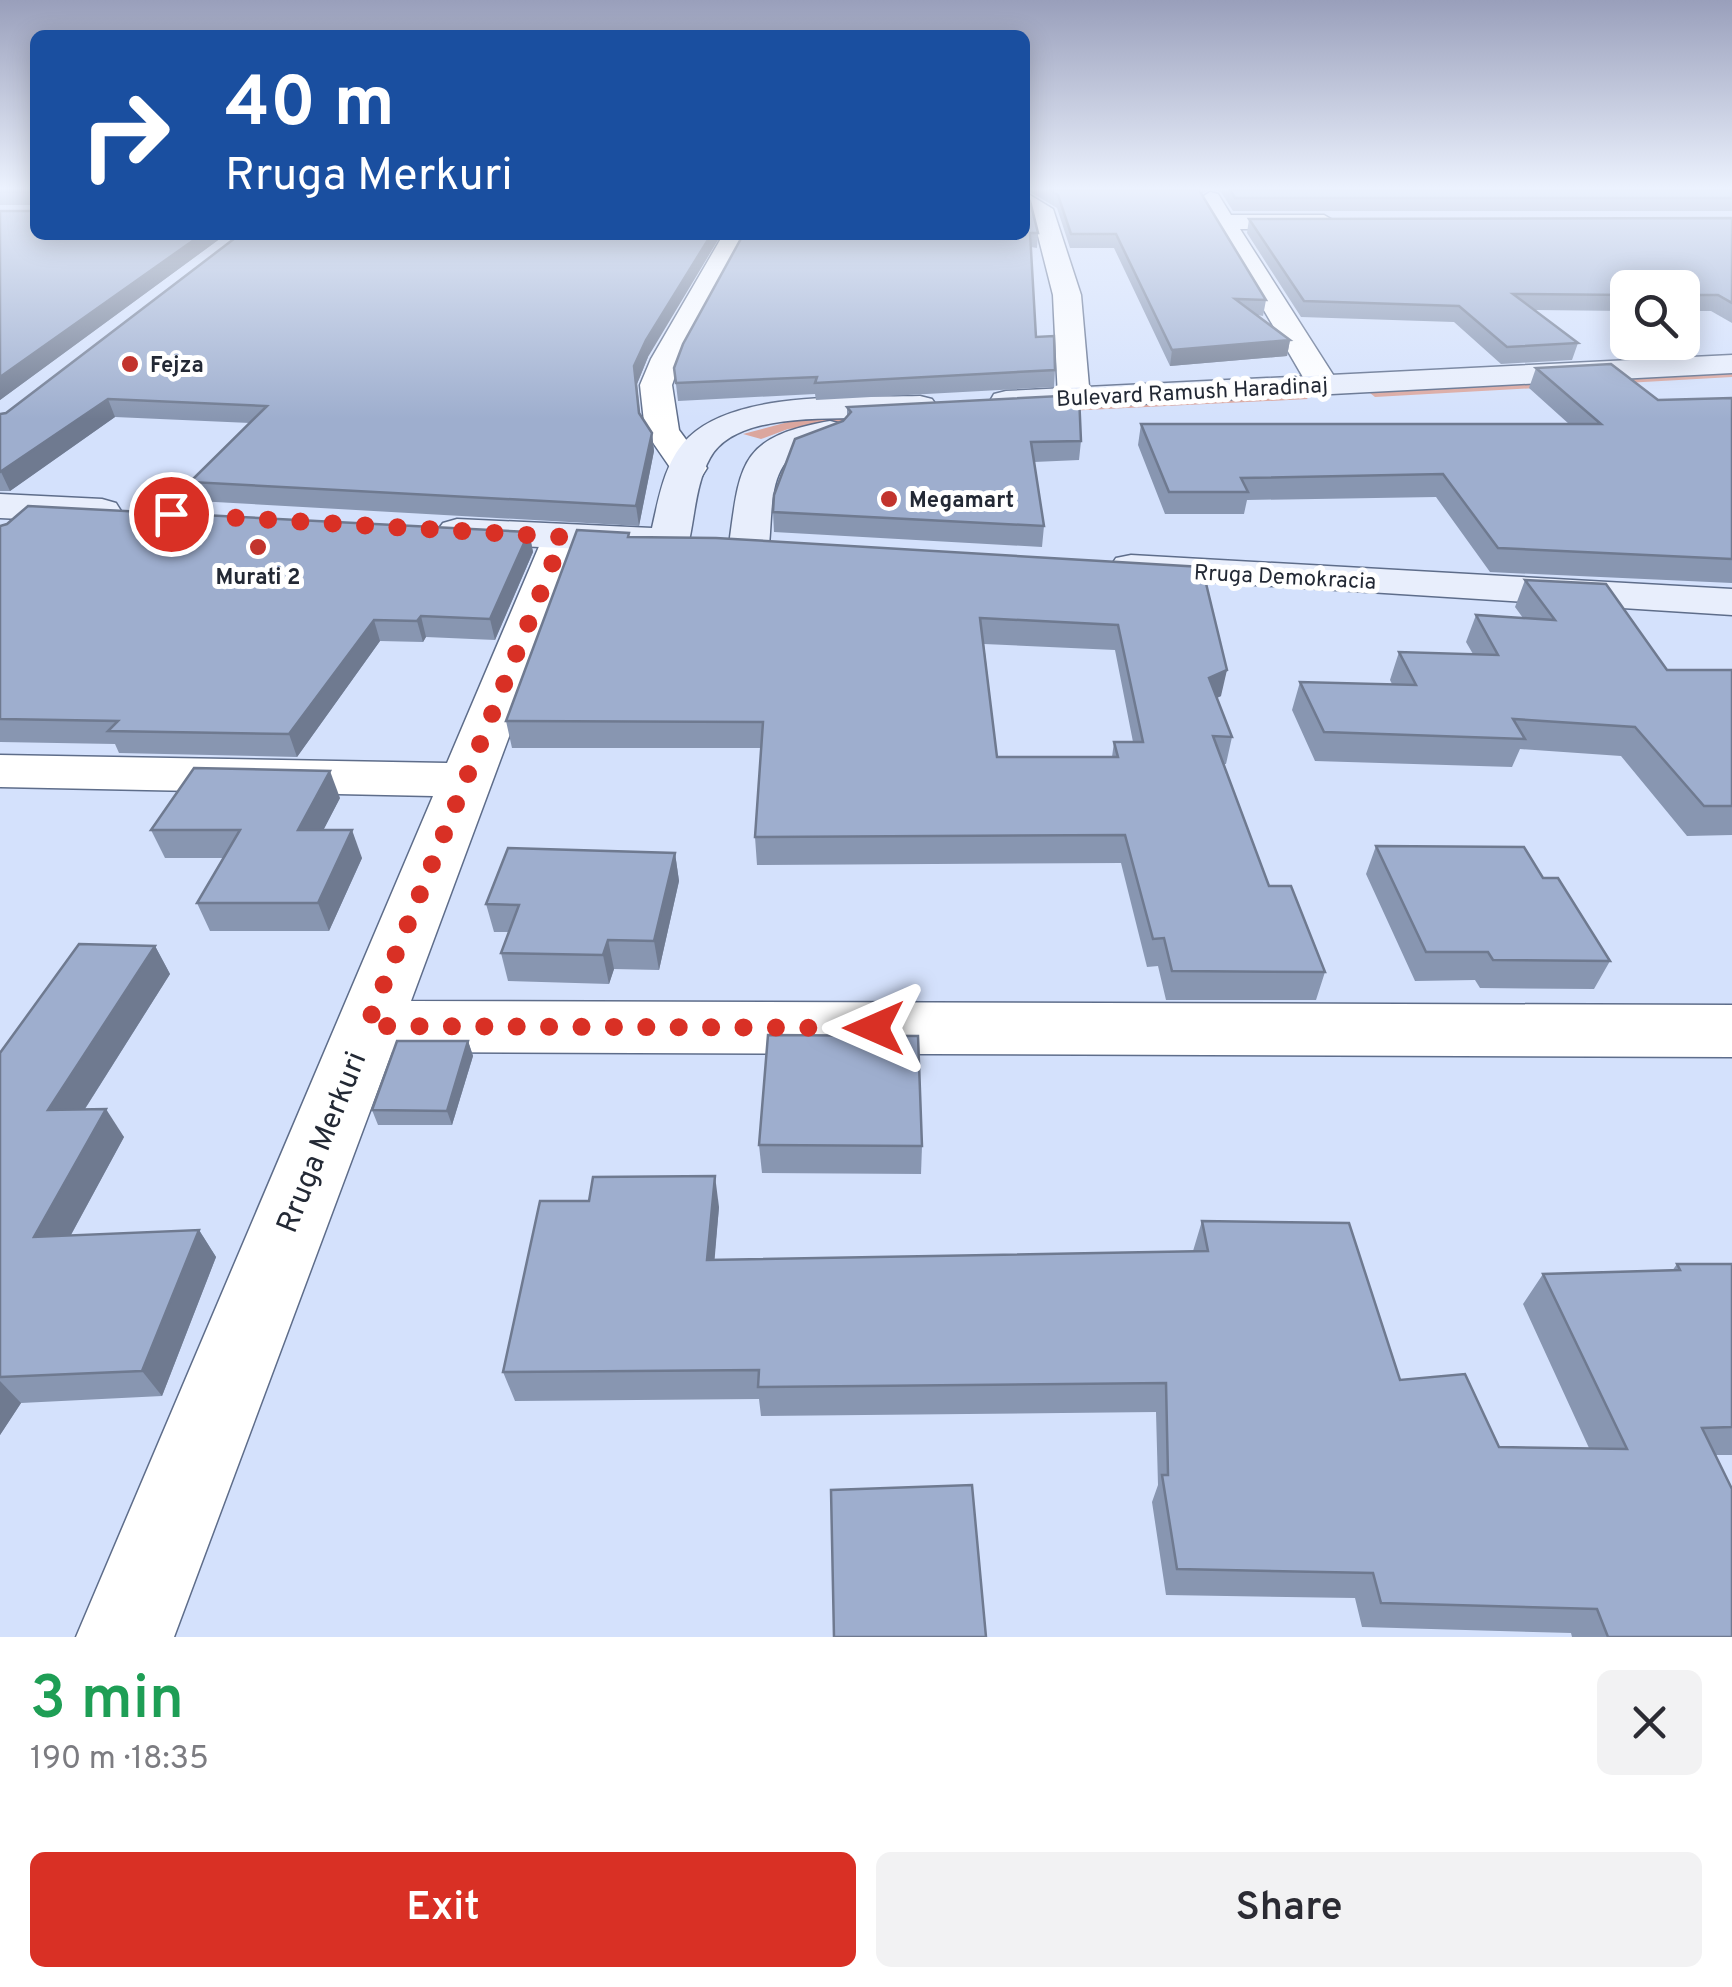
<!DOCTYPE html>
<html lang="en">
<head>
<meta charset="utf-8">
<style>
	body { margin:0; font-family:Overpass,sans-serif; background:#f2f2f3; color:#2b2b33; height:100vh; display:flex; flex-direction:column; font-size:38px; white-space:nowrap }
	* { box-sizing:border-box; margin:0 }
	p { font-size:32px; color:#7c7c81 }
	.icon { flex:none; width:55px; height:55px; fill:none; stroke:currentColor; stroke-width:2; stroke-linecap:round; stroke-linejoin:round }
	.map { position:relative; height:1637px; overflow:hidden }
	.details { display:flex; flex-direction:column; background:#fff; flex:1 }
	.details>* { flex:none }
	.guide { position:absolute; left:30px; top:30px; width:1000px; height:210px; border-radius:15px; box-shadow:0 5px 25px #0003; background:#1a4fa0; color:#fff; overflow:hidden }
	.controls { position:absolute; left:1610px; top:270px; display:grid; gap:20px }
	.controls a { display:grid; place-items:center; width:90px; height:90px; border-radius:15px; background:#fff; box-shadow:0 5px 25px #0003; font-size:50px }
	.pin { position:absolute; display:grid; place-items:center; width:85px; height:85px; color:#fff; margin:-42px; border:5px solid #fff; border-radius:50%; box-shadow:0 2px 10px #0007 }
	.me { position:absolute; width:110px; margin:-55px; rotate:270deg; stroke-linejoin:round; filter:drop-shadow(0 0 8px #0008) }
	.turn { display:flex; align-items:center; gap:35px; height:210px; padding:0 30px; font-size:45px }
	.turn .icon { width:130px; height:130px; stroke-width:2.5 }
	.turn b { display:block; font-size:70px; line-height:85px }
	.round { display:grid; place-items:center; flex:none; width:105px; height:105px; border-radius:15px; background:#f2f2f3 }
	.overview { display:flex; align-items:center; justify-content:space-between; height:170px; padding:0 30px }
	h1 { font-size:60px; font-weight:600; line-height:75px; color:#1e9e55 }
	.action { display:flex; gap:20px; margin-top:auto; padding:20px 30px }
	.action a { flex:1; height:115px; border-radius:15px; background:#d93025; color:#fff; font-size:40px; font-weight:600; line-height:115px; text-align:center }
	.action a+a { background:#f2f2f3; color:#2b2b33 }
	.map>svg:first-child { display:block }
	.green { fill:#dba69e }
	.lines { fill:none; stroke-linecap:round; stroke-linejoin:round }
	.street-casing { stroke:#5e6d8a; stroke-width:3 }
	.secondary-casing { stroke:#5e6d8a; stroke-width:3 }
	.street { fill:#fff; fill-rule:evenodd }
	.secondary { fill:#e8eefc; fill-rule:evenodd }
	.wall { fill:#8896b1; fill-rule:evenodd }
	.shaded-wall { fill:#6f7a90 }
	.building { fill:#9eaece; stroke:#6f7a90; stroke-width:2.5; fill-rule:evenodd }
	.route { stroke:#d93025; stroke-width:18; stroke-dasharray:0 32.4 }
	.poi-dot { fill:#c2342d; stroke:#fff; stroke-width:4 }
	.labels { text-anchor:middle; stroke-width:10; stroke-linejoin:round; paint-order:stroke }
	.far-poi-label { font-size:22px; font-weight:bold; fill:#232935; stroke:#fff; text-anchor:start }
	.far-street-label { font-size:22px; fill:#232935; stroke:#fff }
	.near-street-label { font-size:30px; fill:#232935; stroke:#fff }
</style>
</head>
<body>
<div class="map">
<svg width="1732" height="1637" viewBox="0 0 1732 1637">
	<rect width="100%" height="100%" fill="#d4e1fc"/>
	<g class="green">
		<polygon points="1732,369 1732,377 1375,397 1365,389"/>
		<polygon points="1299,392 1308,399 883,420 788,429 761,439 743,434 803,418"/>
	</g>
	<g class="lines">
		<g class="street-casing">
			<g id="street">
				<polygon points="1025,192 1053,209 1081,295 1090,398 1086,405 1062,405 1058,398 1053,295 1032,212 1025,208"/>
				<polygon points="1210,192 1218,194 1231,215 1324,215 1336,222 1324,229 1240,229 1339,384 1334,391 1312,391 1307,384 1199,199"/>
				<polygon points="723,235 747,235 681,359 672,385 679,430 707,468 702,476 689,479 676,476 645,431 640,385 651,359"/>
				<polygon points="563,525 577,529 583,537 411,1001 1732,1005 1732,1057 392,1052 174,1637 76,1637 433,796 0,787 0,755 447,763 543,537 549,529"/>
			</g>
		</g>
		<g class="secondary-casing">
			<g id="secondary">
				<polygon points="1732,355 1732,373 1006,411 994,408 990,401 994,394 1006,391"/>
				<path d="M920,396L932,399L937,406L932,413C877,427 742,400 710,458C696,483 695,514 689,541L683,550L669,553L457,543L443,539L437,531L443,523L457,519L652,528C659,497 665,460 689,437C738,390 856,398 920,396Z"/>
				<path d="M830,421L842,424L847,431C839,443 825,441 812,445C767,458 773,507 769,545L763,554L749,557L735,554L729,545C740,462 740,437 830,421Z"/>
				<polygon points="0,494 102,499 116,503 121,511 116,519 102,523 0,518"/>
				<polygon points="1131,555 1732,589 1732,615 1116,576 1110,567 1116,558"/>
			</g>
		</g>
		<use href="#street" class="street"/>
		<use href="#secondary" class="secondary"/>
	</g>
	<g class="wall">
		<polygon points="0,190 35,190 35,235 225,235 0,400 0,211 32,211 32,205 0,205"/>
		<polygon points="1027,190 1208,190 1201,194 1266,300 1263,316 1257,315 1290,340 1287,356 1170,366 1114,248 1070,248 1057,208"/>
		<polygon points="1215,190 1732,190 1732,211 1233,211 1221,192"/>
		<polygon points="1025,197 1038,233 1037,248 1031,247 1036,337 1055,370 1054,387 816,400 815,394 678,401 674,368"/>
		<polygon points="1732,218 1732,323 1711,311 1682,311 1682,288 1628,288 1628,311 1534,310 1578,343 1572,360 1501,364 1454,322 1301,317 1247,233 1249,219"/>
		<polygon points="239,235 648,357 637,384 640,414 652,433 654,451 639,526 197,501 190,482 250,423 115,417 10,491 0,491 0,414 6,413"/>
		<polygon points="1536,368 1658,400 1732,398 1732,583 1490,572 1436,497 1247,500 1244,514 1165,514 1138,445 1141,424 1569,424 1529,388"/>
		<polygon points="847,407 1081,441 1079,460 1034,462 1044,526 1042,547 774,532 773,512 847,416"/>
		<polygon points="0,526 529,532 533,552 495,640 426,637 423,642 380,641 297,757 119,753 115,744 0,742"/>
		<path d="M629,533V537L1202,567L1221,696L1217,698L1232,737L1226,764H1223L1269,886L1325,972L1316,1000H1166L1158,966L1147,967L1121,863L757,865L755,837L761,748H512L506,721ZM984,644L1115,650L1133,742H1114L1112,757H997Z"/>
		<polygon points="1525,580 1667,670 1732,670 1732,835 1687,836 1621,756 1520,749 1512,767 1315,761 1292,710 1300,682 1392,684 1390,680 1399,652 1473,654 1466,642 1476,615 1523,618 1515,607"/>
		<polygon points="340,798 323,830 362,858 329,931 210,931 197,903 224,858 165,858 151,830"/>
		<polygon points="1376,846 1543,878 1610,961 1594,989 1480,988 1475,980 1415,981 1366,874"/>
		<polygon points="675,853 679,881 659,970 614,969 609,984 508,981 501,953 509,932 494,932 486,904"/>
		<polygon points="155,946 170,974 85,1109 124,1137 71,1235 199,1230 216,1257 162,1396 21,1403 0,1435 0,1053"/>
		<polygon points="468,1041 473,1056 452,1125 378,1125 372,1110"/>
		<polygon points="759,1145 922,1146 921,1174 762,1173"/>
		<polygon points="719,1207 714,1260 1193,1251 1202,1221 1400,1380 1499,1447 1589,1448 1523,1304 1543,1274 1672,1271 1677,1264 1732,1264 1732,1455 1715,1455 1732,1637 1572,1637 1571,1633 1362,1627 1355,1598 1166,1595 1152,1502 1158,1485 1156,1412 761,1416 759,1399 515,1401 503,1372"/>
	</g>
	<g class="shaded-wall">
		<polygon points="201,235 225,235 0,400 0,377"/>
		<polygon points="711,235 721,235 648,357 637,384 634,366 646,340"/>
		<polygon points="1290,340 1287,356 1170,366 1172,350"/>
		<polygon points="108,399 115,417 10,491 1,472"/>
		<polygon points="652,433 654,451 639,526 636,506"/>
		<polygon points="529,532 533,552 495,640 490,619"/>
		<polygon points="421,616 426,637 423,642 417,621"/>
		<polygon points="374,620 380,641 297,757 289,734"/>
		<polygon points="1227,670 1221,696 1203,704 1209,678"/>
		<polygon points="330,771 340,798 309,858 298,830"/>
		<polygon points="352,830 362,858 329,931 318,903"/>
		<polygon points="675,853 679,881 659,970 654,941"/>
		<polygon points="608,940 614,969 609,984 603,955"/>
		<polygon points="155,946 170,974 67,1137 48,1110"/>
		<polygon points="468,1041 473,1056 452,1125 447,1111"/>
		<polygon points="106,1109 124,1137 55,1264 34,1237"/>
		<polygon points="715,1176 719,1207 712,1290 707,1260"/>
		<polygon points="199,1230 216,1257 162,1396 142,1371"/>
		<polygon points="0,1381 21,1403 0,1435"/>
	</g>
	<g class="building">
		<polygon points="0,190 35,190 35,235 201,235 0,377 0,211 32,211 32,192 0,192"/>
		<polygon points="1050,190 1199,190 1266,300 1235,299 1290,340 1172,350 1116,234 1071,234 1058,195"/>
		<polygon points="1230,190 1732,190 1732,198 1235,198"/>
		<polygon points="1025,197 1030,201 1038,233 1030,233 1036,337 1054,336 1055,370 815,383 817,377 676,383 674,368 683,344 743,235 1025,235"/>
		<polygon points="1732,218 1732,303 1718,295 1682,295 1682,288 1628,288 1628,295 1513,294 1578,343 1507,347 1459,306 1304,301 1249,219"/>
		<polygon points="239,235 711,235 646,340 634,366 639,413 652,433 636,506 190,482 267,406 108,399 0,472 0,414 6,413"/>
		<polygon points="1611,364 1658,400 1732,398 1732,559 1498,548 1443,474 1241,478 1248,492 1169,492 1141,424 1601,424 1536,368"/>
		<polygon points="1079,395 1081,441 1031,442 1044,526 773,512 774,495 795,439 843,421 851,412 847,407"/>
		<polygon points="28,506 529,532 490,619 421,616 417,621 374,620 289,734 108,731 118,721 0,719 0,526 7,524"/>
		<path d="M577,530L629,533L628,537L716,538L1202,567L1227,670L1209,678L1232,737L1213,736L1269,886H1291L1325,972L1172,971L1164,938L1153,939L1125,835L755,837L763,722L506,721ZM980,618L1118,625L1143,742H1114L1118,757H997Z"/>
		<polygon points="1525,580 1606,584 1667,670 1732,670 1732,806 1704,806 1635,727 1513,719 1525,739 1324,732 1300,682 1416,685 1399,652 1498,655 1476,615 1555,620"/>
		<polygon points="194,768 330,771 298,830 352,830 318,903 197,903 240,830 151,830"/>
		<polygon points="1376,846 1524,847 1543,878 1558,878 1610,961 1493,960 1488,952 1426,952"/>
		<polygon points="508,848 675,853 654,941 608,940 603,955 501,953 519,905 486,904"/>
		<polygon points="79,944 155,946 48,1110 106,1109 34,1237 199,1230 142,1371 0,1377 0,1053"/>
		<polygon points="768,1035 918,1036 922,1146 759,1145"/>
		<polygon points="397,1041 468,1041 447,1111 372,1110"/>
		<polygon points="715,1176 707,1260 1208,1251 1202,1221 1349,1223 1400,1380 1465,1374 1499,1447 1627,1449 1543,1274 1680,1270 1677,1264 1732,1264 1732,1427 1702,1428 1732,1489 1732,1637 1608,1637 1597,1609 1381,1603 1373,1573 1177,1569 1162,1475 1168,1475 1166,1383 758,1387 759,1370 503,1372 540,1201 589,1201 593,1177"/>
		<polygon points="972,1485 986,1637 834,1637 831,1490"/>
	</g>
	<linearGradient id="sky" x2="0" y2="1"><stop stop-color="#999fbb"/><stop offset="0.45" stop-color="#ecf2fe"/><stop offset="1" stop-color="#ecf2fe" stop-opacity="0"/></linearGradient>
	<rect width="1732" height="419" fill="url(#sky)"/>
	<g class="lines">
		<polyline class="route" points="171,514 563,537 367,1026 874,1028"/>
	</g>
	<g class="poi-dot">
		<circle cx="130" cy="364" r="10"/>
		<circle cx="889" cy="499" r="10"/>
		<circle cx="258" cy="547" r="10"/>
	</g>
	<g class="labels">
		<g class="far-poi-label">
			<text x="150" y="372">Fejza</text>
			<text x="909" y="507">Megamart</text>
			<text x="258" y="584" text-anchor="middle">Murati 2</text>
		</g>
		<g class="far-street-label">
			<text transform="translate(1192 391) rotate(-3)" y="8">Bulevard Ramush Haradinaj</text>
			<text transform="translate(1285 576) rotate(3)" y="8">Rruga Demokracia</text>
		</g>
		<g class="near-street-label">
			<text transform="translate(321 1142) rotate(-68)" y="10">Rruga Merkuri</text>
		</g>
	</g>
</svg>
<div class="controls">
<a><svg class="icon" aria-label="search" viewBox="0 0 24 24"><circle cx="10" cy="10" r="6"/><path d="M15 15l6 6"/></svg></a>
</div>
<div class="pin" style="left:171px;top:514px;background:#d93025"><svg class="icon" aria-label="arrive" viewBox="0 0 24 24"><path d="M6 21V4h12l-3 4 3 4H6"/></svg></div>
<svg class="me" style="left:874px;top:1028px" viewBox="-20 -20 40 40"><path d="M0-17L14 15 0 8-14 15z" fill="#d93025" stroke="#fff" stroke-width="4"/></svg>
<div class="guide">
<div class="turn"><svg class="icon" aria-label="right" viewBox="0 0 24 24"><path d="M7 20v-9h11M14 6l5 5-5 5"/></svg><div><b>40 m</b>Rruga Merkuri</div></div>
</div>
</div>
<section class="details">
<div class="overview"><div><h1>3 min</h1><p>190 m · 18:35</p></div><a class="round"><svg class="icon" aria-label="close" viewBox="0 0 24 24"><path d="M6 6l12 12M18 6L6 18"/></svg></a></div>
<div class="action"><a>Exit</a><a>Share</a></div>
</section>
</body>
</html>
